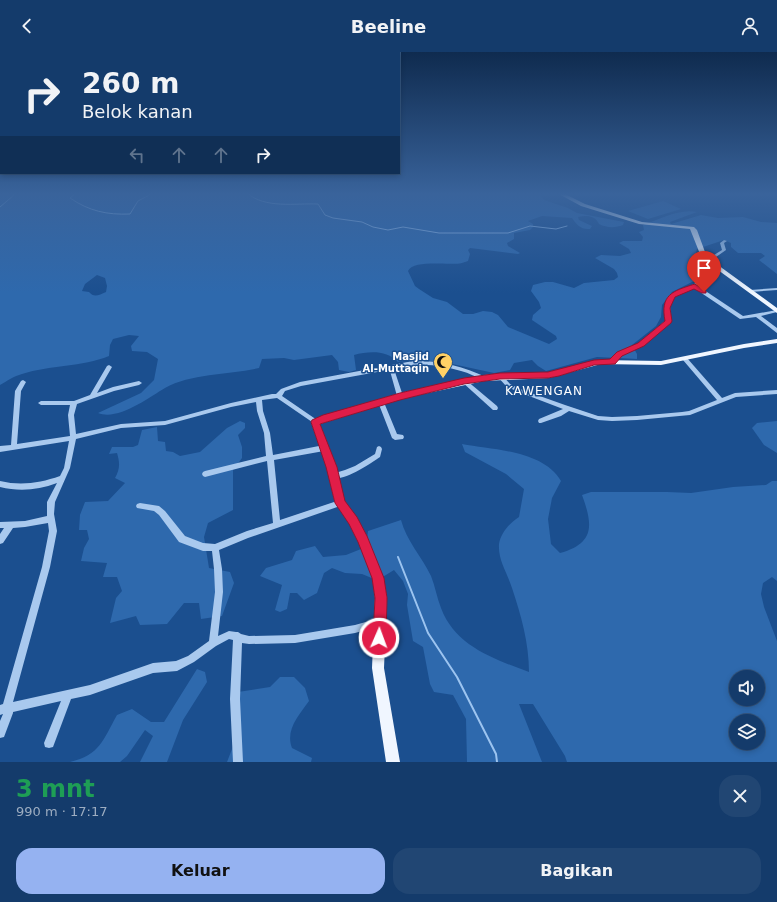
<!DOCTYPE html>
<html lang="id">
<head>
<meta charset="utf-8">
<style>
	body { margin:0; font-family:"DejaVu Sans",sans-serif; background:#214673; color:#f1f3f6; height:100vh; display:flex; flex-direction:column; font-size:15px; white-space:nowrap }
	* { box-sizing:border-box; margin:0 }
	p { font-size:13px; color:#9dadc1 }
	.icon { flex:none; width:22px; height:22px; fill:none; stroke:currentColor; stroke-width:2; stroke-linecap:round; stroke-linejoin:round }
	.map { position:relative; height:710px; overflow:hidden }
	.drawer { display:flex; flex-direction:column; background:#143b6b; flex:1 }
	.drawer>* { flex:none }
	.guide { position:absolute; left:0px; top:0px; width:400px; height:122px; box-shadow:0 2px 6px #0003,0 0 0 1px #33557e; background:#143b6b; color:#f1f3f6; overflow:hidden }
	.tools { position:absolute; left:729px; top:618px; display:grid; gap:8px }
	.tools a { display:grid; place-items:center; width:36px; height:36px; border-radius:50%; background:#143b6b; box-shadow:0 2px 6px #0003,0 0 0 1px #33557e; font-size:20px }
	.pin { position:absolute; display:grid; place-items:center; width:34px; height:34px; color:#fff; margin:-41px -17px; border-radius:50% 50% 50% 0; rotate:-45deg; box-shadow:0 0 4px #0007 }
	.pin .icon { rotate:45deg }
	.me { position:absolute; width:44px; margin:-22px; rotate:2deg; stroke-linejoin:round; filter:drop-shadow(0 0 3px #0008) }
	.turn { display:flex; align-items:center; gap:14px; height:84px; padding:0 16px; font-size:18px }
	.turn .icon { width:52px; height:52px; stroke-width:2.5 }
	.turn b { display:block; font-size:28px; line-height:34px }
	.lanes { display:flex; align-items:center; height:38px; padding:0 16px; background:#0003; justify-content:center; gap:20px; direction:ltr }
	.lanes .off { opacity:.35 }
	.round { display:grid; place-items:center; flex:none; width:42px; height:42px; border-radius:16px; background:#214673 }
	.overview { display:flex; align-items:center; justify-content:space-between; height:68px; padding:0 16px }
	h1 { font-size:24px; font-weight:800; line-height:30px; color:#1e9e55 }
	.primary-button { display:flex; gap:8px; margin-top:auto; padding:8px 16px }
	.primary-button a { flex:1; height:46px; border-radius:16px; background:#95b2f1; color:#111; font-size:16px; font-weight:800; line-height:46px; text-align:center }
	.primary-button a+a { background:#214673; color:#f1f3f6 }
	header { display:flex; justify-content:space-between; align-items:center; height:52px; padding:0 16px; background:#143b6b; font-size:18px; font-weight:800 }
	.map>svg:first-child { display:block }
	.green { fill:#2e69ad; fill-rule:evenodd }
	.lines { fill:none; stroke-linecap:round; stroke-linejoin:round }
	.stream-far1 { stroke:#9cc4f0; stroke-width:1 }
	.stream { stroke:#9cc4f0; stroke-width:2 }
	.minor { fill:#a9c9ee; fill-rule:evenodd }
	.major { fill:#f0f6ff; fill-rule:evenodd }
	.route { fill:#e11d48; stroke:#92132f }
	.labels { text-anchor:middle; stroke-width:3; stroke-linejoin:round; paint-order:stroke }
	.poi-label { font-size:10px; font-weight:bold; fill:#fff; stroke:#1b4f8f; text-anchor:end }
	.quarter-label { font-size:12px; letter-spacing:1px; fill:#fff; stroke:#1b4f8f }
</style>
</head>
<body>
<header><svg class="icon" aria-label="back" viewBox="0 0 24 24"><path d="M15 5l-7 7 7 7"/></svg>Beeline<svg class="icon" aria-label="person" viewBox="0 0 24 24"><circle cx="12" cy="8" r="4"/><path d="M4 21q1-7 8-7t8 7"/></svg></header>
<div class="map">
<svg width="777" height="710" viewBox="0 0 777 710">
	<rect width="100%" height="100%" fill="#1b4f8f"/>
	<g class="green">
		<path d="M0,141H538L544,148L568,156L577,161L624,170L623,173C615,176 607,176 599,172C595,163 586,163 578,165L579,168L592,174L590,177C581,178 576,172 572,166L542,164L528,169L533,172V175L530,178L514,181V187L507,191L508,194L520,201L518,202L470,196L468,198L470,202L468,209L462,211C449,214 414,207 408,219L415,234L419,237L433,246L447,250L463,262H473L483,259L492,260L498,263L508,275L549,292L557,287L556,284L532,268L533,263L541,256L539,250L531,239L533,233L545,230H553L574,236L584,231L614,228L618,225L617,221L614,217L595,206L601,203L620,204L631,201L629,197L619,191L623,189H642L643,185L639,180L644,178L643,173C660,167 680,156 697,160L670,170L671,172L701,163L718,166L743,165L761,170L777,171V222L759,208L765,204L761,201H738L731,195V191L724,188L697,197L696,201L708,221L694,229L672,240L662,253L661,265L656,274L632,293L637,302V307L597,305L546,319L538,314L532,308L514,311L510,318L494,321L443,310L417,308L398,310C387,298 369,299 354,303L356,318L349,320L339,318L338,310L332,303L294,308L284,306L262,307L259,316C230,323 191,321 165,336C148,346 118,369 98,361L141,341L154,328L158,307L147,300L132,299L131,294L139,284L129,283L113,287L110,293L109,304C82,315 50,313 22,322C14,324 7,329 0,333ZM97,223L105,226L107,234L106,240C99,243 94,246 89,240L82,239L85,232Z"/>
		<polygon points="663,149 681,157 648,167 628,159"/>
		<path d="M240,369L245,371V376L238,383L242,395V406L233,418V458L208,471L204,485L209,516L230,520L234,531L222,564L201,567L199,551H184L167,572L140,573L136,564L110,571L116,546L122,539L117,525H103L107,511L81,509L84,496L89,487L87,478H79L80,463L85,450L108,449L125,431L115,426C120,417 120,411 117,401L109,402L112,395H133L138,393L142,378L157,375L158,389L165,390L166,399L173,400L180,404L200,400L227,376Z"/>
		<polygon points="777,369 777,401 764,393 752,376 757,371"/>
		<path d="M462,392C493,398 543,398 561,429L552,446L548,467L551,492L560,501C595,491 593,473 582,443L591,440H667L691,441L733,435L766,433L772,429H777V529L772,525L763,531L761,542L764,555L777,589V710H567L565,704L533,652H519L542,710H467L466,667L453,643L434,640L430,632L423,595L413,589L407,553L408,542L403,529L394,518L381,526L374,527L362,522L345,521L332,516L324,521L317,541L304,548L297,541H290L287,557L280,560L275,558L282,533L260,524L266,516L292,508L296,499L315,494L323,505L346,503L366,495L368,479L401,468C406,488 422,505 431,524C435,534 437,546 441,556C455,594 494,607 529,620C529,591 521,563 512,536C507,520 498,509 499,492C501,480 510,471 519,465L524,437L506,422L465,400ZM736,625H758V647H736ZM736,669H758V691H736Z"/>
		<path d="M197,617L205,620L207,630L183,668L167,710H140L153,684L145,678L127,704L120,710H70C100,703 103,688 117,663L132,657L151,670H164Z"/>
		<path d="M280,625H294L305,636L309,649C299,663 285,678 292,696L312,706L311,710H227L239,679L238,640L270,635Z"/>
	</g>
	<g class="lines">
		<g class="stream-far1">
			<path d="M76,141L70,146C89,159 107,163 130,162L138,149L153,141"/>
			<path d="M247,141C265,157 295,151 318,152L325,163L333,166L362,170L373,175L388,178L403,175L439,181H508L530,174L556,177L567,174"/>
			<polyline points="0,155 14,143 12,141"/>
		</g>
		<polyline class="stream" points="398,505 428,581 457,625 496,702 497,710"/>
		<g class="minor">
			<polygon points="724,188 727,189 724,191 726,198 716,205 712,210 710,210 709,209 714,203 722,198 720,191"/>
			<path d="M720,216H722V218L716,221L698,234L743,264L777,258V260L761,264L777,276V281L756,265L740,267L694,236C685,239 670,241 670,254C670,260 672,264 670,270L643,293L622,303L615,311H611L610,310L611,309L618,301L639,291L666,268C667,261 663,254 667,247C673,237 685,237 694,232C703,227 710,219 720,216Z"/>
			<polygon points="777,236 777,238 750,240 748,239 750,238"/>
			<polygon points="685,305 687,306 722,346 735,341 777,338 777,342 736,345 690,363 637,368 612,369 598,368 569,359 561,364 541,371 539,371 538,369 539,367 563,357 516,339 506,334 497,324 498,323 502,323 510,332 520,337 565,353 598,364 612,365 637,364 682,360 689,359 717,348 683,308 682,307 683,306"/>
			<path d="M413,309C439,308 462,314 486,325L487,326L484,328C476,325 469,321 461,319C439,312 416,310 394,317L403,344L400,346L397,344L390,319L388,318L301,334L285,339L282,344L317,368L318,370L317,372H315L277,346L262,348L263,359L270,381L273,403L324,393L326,394L327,396L326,398L324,399L274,408L280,468L340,448L343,449L344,451L343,453L248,486L219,498L222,517L223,540L218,584L229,579L236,580H238L241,582L249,584L295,583L355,573L380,566L383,567L384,570L383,573L380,574L355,581L295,591L249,592L242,591L240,647L243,710H233L230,647L233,588L229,587L216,594L194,610L177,619L153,621L90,643L71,647L53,695L49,696L45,695L44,691L61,649L13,660V661L4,685L0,686V669L3,662L0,663V653L3,652L42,515L49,479L48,471L25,475L13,476L3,491L0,492V482L4,476H0V470L25,469L47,464V450L57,431C38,438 20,440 0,435V429C21,434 40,431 60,424L64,416L69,389L0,400V394L11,393L15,339L21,329L23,328L26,330L21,339L17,392L70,384L68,363L70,353H41L38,351L41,349H74L90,343L107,314L109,313L112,315L97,341L113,335L139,329L142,331L139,333L114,339L77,352L74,363L76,382L121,372L165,369L231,351L272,342H276L281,337L300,330ZM256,350L257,359L264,381L266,404L205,419L203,420L202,422L203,424L205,425L267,409L273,471L247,479L215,492L203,491L185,484L165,459L159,454L140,451L137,452L136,454L137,456L154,459L159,463L179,490L203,499H212L214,517L215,540L209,589L188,604L176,609L153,611L90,633L13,650L50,515L57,479L54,462L55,450L70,416L76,387L121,376L165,373L231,355Z"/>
			<polygon points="464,327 466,328 497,354 498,356 497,358 493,358 462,330 461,329 462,328"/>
			<polygon points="379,348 383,348 397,382 403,383 404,385 403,387 395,388 392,386 378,350"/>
			<path d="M379,394L381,395L382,397L380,405C370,412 345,429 332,426L331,424L332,422L345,418L355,414L375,402L377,395Z"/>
		</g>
		<g class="major">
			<polygon points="557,141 563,141 585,152 642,170 694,175 697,178 705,200 722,216 777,256 777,261 718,218 700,202 690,177 639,172 581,154"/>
			<polygon points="777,287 777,291 744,296 661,313 601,312 549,326 484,329 400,347 320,372 335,415 344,449 356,466 367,485 383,526 387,546 384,616 400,710 386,710 372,616 375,546 373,526 359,490 350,472 335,451 327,415 311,370 312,368 400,341 484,323 549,320 601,308 661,309 744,292"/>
		</g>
	</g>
	<linearGradient id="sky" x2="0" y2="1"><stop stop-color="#0f2b4f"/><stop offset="0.59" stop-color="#39639b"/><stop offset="1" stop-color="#39639b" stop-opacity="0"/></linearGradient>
	<rect width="777" height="241" fill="url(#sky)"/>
	<path class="route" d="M695,232L706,239V241H702L694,237L675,245L670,256L672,269L671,271L644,294L622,304L615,312L594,313L559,324L548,326L500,327L464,332L400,348L320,372L337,415L345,449L357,465L367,484L384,526L387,546L386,586L384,590L379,592L375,590L373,586L375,546L372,526L358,490L349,472L335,451L326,415L311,370L312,368L323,363L400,341L464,326L500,321L548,320L594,308L610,307L617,300L638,291L665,269C660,243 672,239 695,232Z"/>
	<defs>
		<g id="mosque-pin" transform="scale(1)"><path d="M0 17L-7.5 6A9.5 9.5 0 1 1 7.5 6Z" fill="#ffd166" stroke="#1b4f8f"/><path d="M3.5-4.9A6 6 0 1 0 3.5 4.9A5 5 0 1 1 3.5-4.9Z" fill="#111"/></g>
	</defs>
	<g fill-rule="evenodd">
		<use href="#mosque-pin" x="443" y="310"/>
	</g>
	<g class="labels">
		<g class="poi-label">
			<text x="429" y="308">Masjid<tspan x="429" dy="12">Al-Muttaqin</tspan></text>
		</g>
		<g class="quarter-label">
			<text x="544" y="343">KAWENGAN</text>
		</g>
	</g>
</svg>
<div class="tools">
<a><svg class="icon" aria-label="sound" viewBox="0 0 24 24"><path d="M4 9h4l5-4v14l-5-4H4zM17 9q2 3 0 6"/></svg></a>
<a><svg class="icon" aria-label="layers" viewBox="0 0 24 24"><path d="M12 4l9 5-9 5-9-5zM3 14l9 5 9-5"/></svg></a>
</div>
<div class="pin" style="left:704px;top:240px;background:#d93025"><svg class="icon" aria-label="arrive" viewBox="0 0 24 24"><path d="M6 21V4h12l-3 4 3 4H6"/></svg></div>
<svg class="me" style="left:379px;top:586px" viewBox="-20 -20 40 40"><circle r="17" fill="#e11d48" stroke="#fff" stroke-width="3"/><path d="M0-11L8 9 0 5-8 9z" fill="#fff"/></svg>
<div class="guide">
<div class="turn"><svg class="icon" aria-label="right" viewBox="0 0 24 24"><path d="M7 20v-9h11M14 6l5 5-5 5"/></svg><div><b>260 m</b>Belok kanan</div></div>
<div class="lanes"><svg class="icon off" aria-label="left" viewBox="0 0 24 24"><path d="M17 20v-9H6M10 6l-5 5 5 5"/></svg><svg class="icon off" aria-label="ahead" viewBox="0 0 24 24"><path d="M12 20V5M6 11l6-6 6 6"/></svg><svg class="icon off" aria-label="ahead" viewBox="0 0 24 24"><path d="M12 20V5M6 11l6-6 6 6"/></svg><svg class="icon" aria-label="right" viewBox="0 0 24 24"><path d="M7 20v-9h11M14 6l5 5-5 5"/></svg></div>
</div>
</div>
<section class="drawer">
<div class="overview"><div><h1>3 mnt</h1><p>990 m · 17:17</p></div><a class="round"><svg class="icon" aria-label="close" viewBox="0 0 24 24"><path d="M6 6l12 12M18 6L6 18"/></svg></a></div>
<div class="primary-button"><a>Keluar</a><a>Bagikan</a></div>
</section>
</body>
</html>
